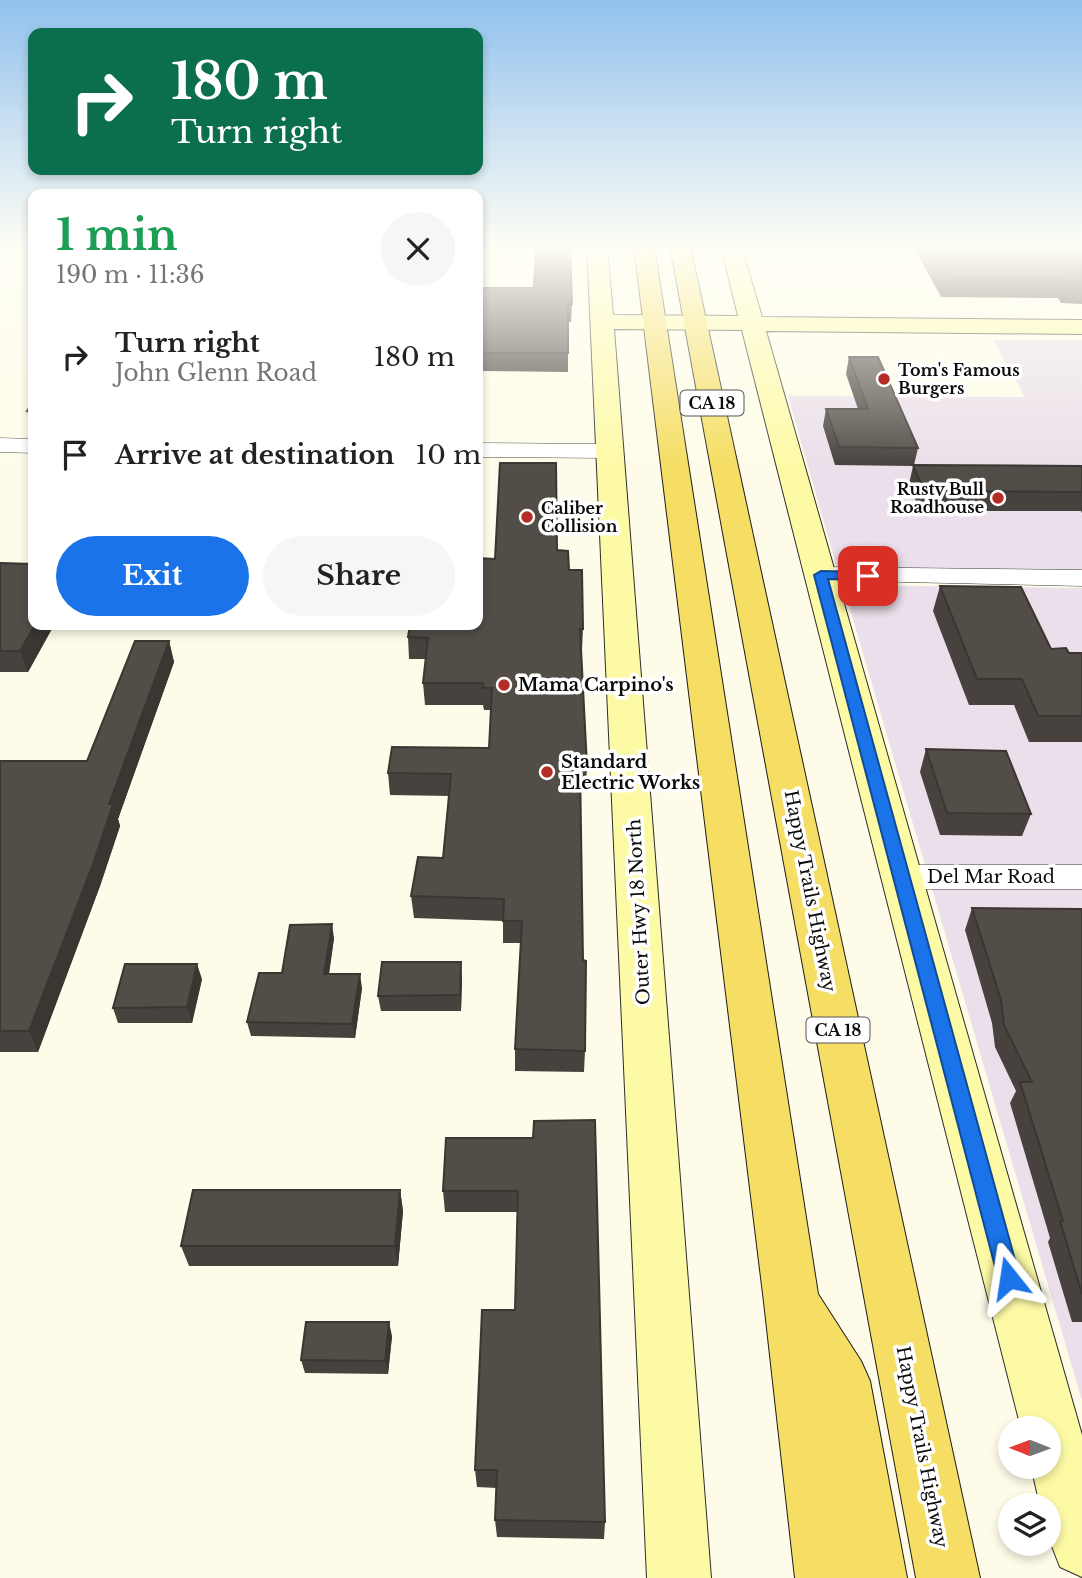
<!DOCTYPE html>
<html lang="en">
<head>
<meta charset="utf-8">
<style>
	body { margin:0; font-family:"Libre Baskerville",serif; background:#f6f6f6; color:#222; height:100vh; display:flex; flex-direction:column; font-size:26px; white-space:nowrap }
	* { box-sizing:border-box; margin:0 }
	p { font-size:23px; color:#767676 }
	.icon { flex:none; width:38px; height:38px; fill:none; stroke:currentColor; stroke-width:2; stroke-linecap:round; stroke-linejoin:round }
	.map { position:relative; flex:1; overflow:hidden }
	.drawer { position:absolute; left:28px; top:189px; width:455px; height:441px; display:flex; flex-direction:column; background:#fff; border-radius:14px; box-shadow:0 4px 10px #0003 }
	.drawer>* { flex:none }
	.top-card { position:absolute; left:28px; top:28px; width:455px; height:147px; border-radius:14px; box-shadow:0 4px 10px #0003; background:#0b6e4f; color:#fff; overflow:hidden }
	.needle { width:46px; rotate:271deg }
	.fabs { position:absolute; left:998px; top:1416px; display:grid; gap:14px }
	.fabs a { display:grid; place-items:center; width:63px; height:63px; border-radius:50%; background:#fff; box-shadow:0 4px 10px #0003; font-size:35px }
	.pin { position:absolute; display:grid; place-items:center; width:60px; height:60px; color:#fff; margin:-30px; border-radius:14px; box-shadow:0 4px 10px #0006 }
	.me { position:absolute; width:77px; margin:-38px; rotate:345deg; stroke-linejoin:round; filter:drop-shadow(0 0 5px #0008) }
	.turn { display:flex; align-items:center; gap:24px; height:147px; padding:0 28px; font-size:32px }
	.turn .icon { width:91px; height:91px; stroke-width:2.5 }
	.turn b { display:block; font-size:49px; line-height:60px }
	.round { display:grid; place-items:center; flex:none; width:74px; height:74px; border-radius:37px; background:#f6f6f6 }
	.head { display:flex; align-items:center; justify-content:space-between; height:119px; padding:0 28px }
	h1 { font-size:42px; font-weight:700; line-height:52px; color:#1e9e55 }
	.primary-button { display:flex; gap:14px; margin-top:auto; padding:14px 28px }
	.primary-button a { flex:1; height:80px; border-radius:42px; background:#1a73e8; color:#fff; font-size:28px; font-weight:700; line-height:80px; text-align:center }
	.primary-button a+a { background:#f6f6f6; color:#222 }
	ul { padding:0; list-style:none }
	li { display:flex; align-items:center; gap:21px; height:98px; padding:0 28px }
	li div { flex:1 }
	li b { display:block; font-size:26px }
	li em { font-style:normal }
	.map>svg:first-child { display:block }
	.industrial { fill:#eadfea }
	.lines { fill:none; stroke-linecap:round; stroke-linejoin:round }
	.street-casing { stroke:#3e3e3e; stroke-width:1 }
	.secondary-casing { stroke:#2d2d2d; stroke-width:2 }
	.primary-casing { stroke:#1c1c1c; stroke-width:2 }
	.street { fill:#fff; fill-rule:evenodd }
	.secondary { fill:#fdfaa6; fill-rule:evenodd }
	.primary { fill:#f5de63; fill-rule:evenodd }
	.wall { fill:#47423e }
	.shaded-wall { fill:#3a3632 }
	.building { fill:#534d48; stroke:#3a3632; stroke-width:2 }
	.route { fill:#1a73e8; stroke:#114b97; stroke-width:2 }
	.poi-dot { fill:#b62d28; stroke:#fff; stroke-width:2.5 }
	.labels { text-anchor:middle; stroke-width:7; stroke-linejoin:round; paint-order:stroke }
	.far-poi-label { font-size:16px; font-weight:bold; fill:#0b0b0b; stroke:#fff; text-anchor:start }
	.shield { fill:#fff; stroke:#545454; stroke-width:2 }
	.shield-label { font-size:16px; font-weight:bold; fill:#0b0b0b }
	.poi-label { font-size:18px; font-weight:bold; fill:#0b0b0b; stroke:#fff; text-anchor:start }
	.street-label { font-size:18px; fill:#0b0b0b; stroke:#fff }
</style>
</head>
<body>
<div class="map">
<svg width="1082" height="1578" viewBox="0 0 1082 1578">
	<rect width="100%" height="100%" fill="#fefce9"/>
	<g class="industrial">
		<polygon points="993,340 1082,340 1082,571 837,568 788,396 1025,397"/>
		<polygon points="843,585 1082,588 1082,1401"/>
	</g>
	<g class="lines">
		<g class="street-casing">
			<g id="street">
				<polygon points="0,438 33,439 33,453 0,452"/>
				<polygon points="478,443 611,444 619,446 622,451 619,456 611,458 478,457"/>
				<polygon points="821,567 1082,570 1082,586 812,580 808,575 812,570"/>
				<polygon points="900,865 1082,865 1082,889 900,889 888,886 883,877 888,868"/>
			</g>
		</g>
		<g class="secondary-casing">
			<polygon id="secondary" points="587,246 607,246 613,315 738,316 721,246 741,246 762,317 1082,320 1082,334 766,331 1082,1435 1082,1577 1060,1567 1048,1536 1048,1505 1040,1505 1031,1466 1048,1466 1048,1428 1021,1428 742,330 614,329 711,1578 647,1578"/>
		</g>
		<g class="primary-casing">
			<g id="primary">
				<polygon points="634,246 654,246 818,1294 861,1361 870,1381 907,1578 795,1578 764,1302"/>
				<polygon points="670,246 690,246 980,1578 916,1578"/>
			</g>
		</g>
		<use href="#street" class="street"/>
		<use href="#secondary" class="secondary"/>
		<use href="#primary" class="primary"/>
	</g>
	<g class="wall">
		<rect x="478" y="246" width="52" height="2"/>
		<polygon points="913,246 1082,246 1082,304 1061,303 1058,298 941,297"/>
		<polygon points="478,288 572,304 571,322 568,322 568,372 478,371"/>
		<polygon points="849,357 918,448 914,465 1082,466 1082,513 1081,511 920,511 909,484 913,466 835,465 823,426 826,409 858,409 846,374"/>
		<polygon points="33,402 33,428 32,428 27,411"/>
		<polygon points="557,550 569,570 583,629 582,650 581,650 587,766 586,788 580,788 585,1051 584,1072 515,1071 515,1049 521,943 503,943 503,921 414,918 411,896 443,858 449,796 390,795 388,773 489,748 491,710 484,710 483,705 425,705 423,683 426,659 409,659 408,637 478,625 495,559"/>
		<polygon points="0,563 33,625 54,625 28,672 0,672"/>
		<polygon points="940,586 1051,649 1069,653 1082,653 1082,742 1029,742 1014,705 969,705 933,611"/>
		<polygon points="169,641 174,662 118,819 120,826 100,886 38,1052 0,1052 0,761 87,761"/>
		<polygon points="926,749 1031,814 1022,836 940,835 920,772"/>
		<polygon points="972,908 1082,909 1082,1322 1072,1322 1048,1242 1050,1238 1010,1103 1016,1091 995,1047 992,1023 965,930"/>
		<polygon points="334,938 329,974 362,988 355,1038 251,1036 247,1022 282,973"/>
		<polygon points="462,977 461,1011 381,1011 378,996"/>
		<polygon points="202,979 192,1023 118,1023 113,1008"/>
		<polygon points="533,1138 605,1522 604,1539 497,1537 495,1520 497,1488 477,1487 475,1470 515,1310 517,1212 445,1212 443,1191"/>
		<polygon points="400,1190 403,1211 398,1266 189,1266 181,1246"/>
		<polygon points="392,1336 388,1374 305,1373 301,1360"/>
	</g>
	<g class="shaded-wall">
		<polygon points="35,625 54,625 28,672 20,651"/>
		<polygon points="169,641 174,662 118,819 120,826 100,886 38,1052 29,1031 109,804"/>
		<polygon points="332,924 334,938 327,987 324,974"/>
		<polygon points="461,962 462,977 461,1011 460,995"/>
		<polygon points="197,964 202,979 192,1023 187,1007"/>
		<polygon points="360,974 362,988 355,1038 352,1024"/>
		<polygon points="400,1190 403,1211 398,1266 395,1246"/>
		<polygon points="389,1322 392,1336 388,1374 385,1361"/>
	</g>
	<g class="building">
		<polygon points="536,246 570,246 572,304 568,304 568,353 478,353 478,288 534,288"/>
		<polygon points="929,246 1082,246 1082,282 1067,282 1064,276 946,276"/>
		<polygon points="849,357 878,357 918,448 839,447 826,409 868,409"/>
		<polygon points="33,402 33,411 27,411"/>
		<polygon points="500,463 556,463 557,550 568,551 569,570 582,570 583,629 580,629 587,766 580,766 583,960 586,961 585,1051 515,1049 522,921 503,921 504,899 411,896 418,857 443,858 451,774 388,773 392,747 489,748 492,688 483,688 483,683 423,683 428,638 408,637 410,625 478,625 478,558 495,559"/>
		<polygon points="913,465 1082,466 1082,492 924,491"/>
		<polygon points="0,563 33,564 33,625 35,625 20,651 0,651"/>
		<polygon points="940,586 1021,587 1051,649 1066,648 1069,653 1082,653 1082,716 1038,716 1022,679 977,679"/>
		<polygon points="135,641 169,641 109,804 113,804 93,864 29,1031 0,1031 0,761 87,761"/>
		<polygon points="926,749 1006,751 1031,814 947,813"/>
		<polygon points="972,908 1082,909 1082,1294 1060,1221 1063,1221 1020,1082 1032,1082 1004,1025 1001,1000"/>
		<polygon points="332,924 324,974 360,974 352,1024 247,1022 259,973 282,973 290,925"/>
		<polygon points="382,962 461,962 460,995 378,996"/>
		<polygon points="125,964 197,964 187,1007 113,1008"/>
		<polygon points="595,1120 605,1522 495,1520 497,1470 475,1470 482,1310 515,1310 518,1191 443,1191 446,1138 533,1138 534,1121"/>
		<polygon points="193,1190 400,1190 395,1246 181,1246"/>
		<polygon points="306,1322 389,1322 385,1361 301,1360"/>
	</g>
	<linearGradient id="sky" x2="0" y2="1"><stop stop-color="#91c1ed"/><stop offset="0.53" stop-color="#fffef5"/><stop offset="1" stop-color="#fffef5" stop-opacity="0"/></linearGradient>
	<rect width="1082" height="467" fill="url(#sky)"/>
	<polygon class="route" points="821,571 868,572 874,576 868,580 828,579 1020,1278 1017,1286 1009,1289 1001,1286 998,1278 814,575"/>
	<g class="poi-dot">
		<circle cx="884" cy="379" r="7"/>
		<circle cx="998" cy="498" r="7"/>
		<circle cx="527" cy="517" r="7"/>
		<circle cx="504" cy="685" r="7"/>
		<circle cx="547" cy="772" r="7"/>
	</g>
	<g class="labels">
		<g class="far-poi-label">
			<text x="898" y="376">Tom's Famous<tspan x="898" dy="18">Burgers</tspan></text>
			<text x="984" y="495" text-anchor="end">Rusty Bull<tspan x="984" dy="18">Roadhouse</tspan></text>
			<text x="541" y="514">Caliber<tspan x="541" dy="18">Collision</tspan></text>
		</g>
		<g class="shield">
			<rect x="680.5" y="390.5" width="63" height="25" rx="5"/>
			<rect x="806.5" y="1017.5" width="63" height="25" rx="5"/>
		</g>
		<g class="shield-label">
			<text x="712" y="409">CA 18</text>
			<text x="838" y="1036">CA 18</text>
		</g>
		<g class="poi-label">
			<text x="518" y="691">Mama Carpino's</text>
			<text x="561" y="768">Standard<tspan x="561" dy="21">Electric Works</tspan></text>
		</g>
		<g class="street-label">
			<text x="991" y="883">Del Mar Road</text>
			<text transform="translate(810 891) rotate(79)" y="6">Happy Trails Highway</text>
			<text transform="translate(639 912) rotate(-93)" y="6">Outer Hwy 18 North</text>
			<text transform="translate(922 1447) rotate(79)" y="6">Happy Trails Highway</text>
		</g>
	</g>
</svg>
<div class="fabs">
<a><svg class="needle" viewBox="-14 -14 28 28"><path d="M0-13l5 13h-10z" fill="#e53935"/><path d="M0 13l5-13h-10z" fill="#767676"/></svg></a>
<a><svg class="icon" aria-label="layers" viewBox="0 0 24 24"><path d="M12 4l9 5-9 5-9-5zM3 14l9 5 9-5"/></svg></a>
</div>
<div class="pin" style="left:868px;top:576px;background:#d93025"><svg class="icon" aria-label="arrive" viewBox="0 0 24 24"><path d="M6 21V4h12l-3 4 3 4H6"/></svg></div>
<svg class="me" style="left:1009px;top:1278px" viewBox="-20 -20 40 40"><path d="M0-17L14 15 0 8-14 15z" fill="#1a73e8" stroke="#fff" stroke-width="4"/></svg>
<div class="top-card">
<div class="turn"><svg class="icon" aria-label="right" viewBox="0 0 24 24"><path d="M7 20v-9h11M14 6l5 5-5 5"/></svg><div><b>180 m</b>Turn right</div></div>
</div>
<section class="drawer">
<div class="head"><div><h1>1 min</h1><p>190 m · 11:36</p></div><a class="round"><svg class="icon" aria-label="close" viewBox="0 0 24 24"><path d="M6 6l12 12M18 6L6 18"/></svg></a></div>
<ul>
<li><svg class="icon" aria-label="right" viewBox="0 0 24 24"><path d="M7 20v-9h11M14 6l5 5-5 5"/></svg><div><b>Turn right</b><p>John Glenn Road</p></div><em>180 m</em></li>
<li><svg class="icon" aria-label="arrive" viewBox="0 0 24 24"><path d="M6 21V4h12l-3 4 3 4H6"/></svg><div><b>Arrive at destination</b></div><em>10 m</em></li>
</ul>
<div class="primary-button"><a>Exit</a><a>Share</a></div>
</section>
</div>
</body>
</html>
